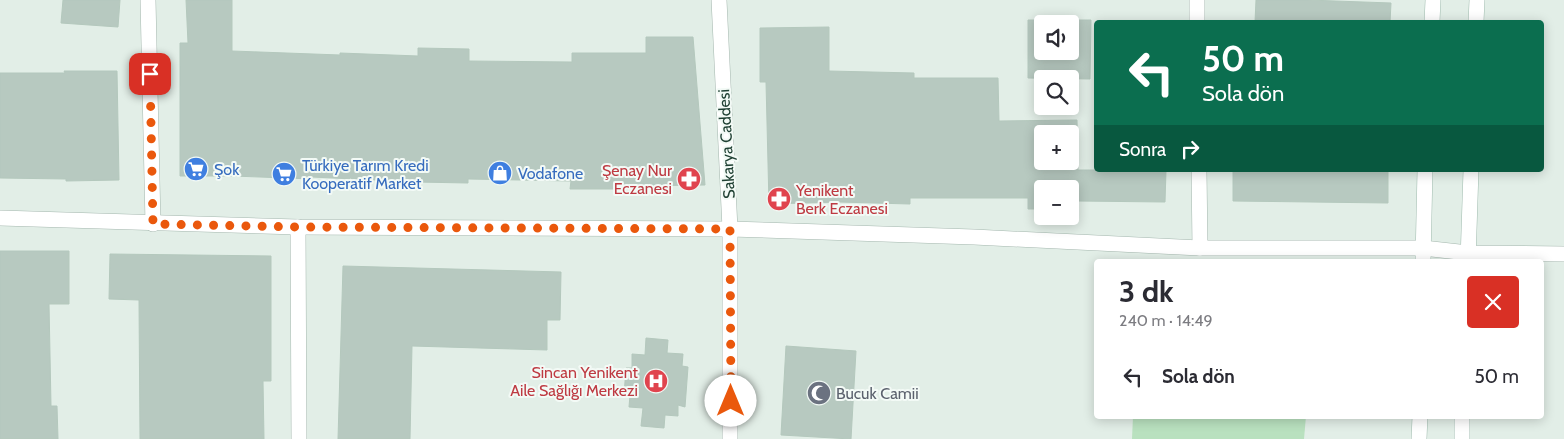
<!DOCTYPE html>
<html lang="tr">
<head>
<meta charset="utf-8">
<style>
	body { margin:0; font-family:Cabin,sans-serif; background:#f2f2f3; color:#2b2b33; height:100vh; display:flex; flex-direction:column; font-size:19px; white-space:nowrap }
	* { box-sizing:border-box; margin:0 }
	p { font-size:16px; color:#7c7c81 }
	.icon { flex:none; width:28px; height:28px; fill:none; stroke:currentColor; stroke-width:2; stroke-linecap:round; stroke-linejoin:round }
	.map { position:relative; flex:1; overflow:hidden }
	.sheet { position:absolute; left:1094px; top:259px; width:450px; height:160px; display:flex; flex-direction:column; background:#fff; border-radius:5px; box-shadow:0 2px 12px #0003 }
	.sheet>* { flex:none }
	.hud { position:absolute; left:1094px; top:20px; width:450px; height:152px; border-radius:5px; box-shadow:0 2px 12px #0003; background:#0b6e4f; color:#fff; overflow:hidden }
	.controls { position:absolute; left:1034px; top:15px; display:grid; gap:10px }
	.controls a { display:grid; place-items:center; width:45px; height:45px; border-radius:5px; background:#fff; box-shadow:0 2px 12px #0003; font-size:25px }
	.pin { position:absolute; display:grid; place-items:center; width:42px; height:42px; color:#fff; margin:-21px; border-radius:10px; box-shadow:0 2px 8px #0006 }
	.me { position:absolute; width:55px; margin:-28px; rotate:0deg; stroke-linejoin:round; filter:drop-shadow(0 0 4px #0008) }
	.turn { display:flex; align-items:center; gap:18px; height:105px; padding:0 25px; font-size:22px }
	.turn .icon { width:65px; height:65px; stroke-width:2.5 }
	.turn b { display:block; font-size:35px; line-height:42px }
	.then { display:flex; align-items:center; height:48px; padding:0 25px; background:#0003; gap:10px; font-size:19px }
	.round { display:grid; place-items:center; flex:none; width:52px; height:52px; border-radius:5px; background:#f2f2f3 }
	.summary { display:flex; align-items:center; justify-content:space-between; height:85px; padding:0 25px }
	h1 { font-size:30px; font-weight:700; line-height:38px }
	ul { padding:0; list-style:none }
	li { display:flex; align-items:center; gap:15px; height:65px; padding:0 25px }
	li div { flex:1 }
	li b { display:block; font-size:19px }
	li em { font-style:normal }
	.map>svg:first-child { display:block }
	.green { fill:#b9e1bf }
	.building { fill:#b7c9c0; stroke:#b4c8bd; fill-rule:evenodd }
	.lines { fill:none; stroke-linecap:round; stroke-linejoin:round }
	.minor-casing { stroke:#a4b7ae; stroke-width:16 }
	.tertiary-casing { stroke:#a4b7ae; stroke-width:16 }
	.secondary-casing { stroke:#9fbbae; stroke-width:16 }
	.minor { stroke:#fff; stroke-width:15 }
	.tertiary { stroke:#fff; stroke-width:15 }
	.secondary { stroke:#fff; stroke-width:15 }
	.route { stroke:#ea580c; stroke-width:9; stroke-dasharray:0 16.2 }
	.labels { text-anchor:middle; stroke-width:4; stroke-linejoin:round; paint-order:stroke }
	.street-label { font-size:16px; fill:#204134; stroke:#f3faf6 }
	.shop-label { font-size:16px; fill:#366cbe; stroke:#f3faf6; text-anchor:start }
	.health-label { font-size:16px; fill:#be3a42; stroke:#f3faf6; text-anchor:end }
	.worship-label { font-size:16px; fill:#5b616d; stroke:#f3faf6; text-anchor:start }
</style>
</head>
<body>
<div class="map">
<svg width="1564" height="439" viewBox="0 0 1564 439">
	<rect width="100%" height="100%" fill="#e2eee7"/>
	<polygon class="green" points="1133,416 1306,416 1304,439 1132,439"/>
	<g class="building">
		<polygon points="63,0 120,0 118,27 61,23"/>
		<polygon points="186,0 232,0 232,51 340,55 340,53 418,56 418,48 469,49 469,61 572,62 572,53 646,53 646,37 693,37 705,185 621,186 621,189 570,189 571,181 468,179 468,183 417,182 312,177 312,179 233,176 180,176 180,43 188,43"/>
		<polygon points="1256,0 1308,0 1391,3 1390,22 1255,22"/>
		<path d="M1028,20H1091L1090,79L1028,78ZM1042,24H1070V51H1042Z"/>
		<path d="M829,27V71L914,73V78H998L999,121L1077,120L1078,170H1166L1165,202L1078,201V209H1070V189H1042V209H1028V198H910V204L839,202L769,204L766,82H760V28ZM1042,134H1070V161H1042Z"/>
		<polygon points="64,71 117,71 119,180 66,181 66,179 0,178 0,73 65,73"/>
		<polygon points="1233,170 1388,170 1388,203 1233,201"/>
		<polygon points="0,251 69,251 69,304 49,304 51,406 57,406 58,439 0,439"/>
		<polygon points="110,254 271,256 271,381 263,381 264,439 140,439 139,300 109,299"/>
		<polygon points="343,266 561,272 560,320 547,320 547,350 412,346 410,439 338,439"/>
		<polygon points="646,338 668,340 667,353 683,354 682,366 688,367 685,407 678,405 678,416 665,415 664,428 641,426 643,408 629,407 630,395 624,395 626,368 632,368 632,354 645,355"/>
		<polygon points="786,346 856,351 851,439 781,435"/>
	</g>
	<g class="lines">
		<g class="minor-casing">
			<g id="minor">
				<polyline points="148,0 153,224"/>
				<polyline points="1197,22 1197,0"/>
				<polyline points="1199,170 1200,248"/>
				<polyline points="0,218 298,227 730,229 974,237 1200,248 1423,248 1468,253 1564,254"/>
				<polyline points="298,227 299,439"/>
			</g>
		</g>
		<g class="tertiary-casing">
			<polyline id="tertiary" points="719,0 730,229 730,439"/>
		</g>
		<g class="secondary-casing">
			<g id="secondary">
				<polyline points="1432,22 1433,0"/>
				<polyline points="1476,22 1477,0"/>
				<polyline points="1423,261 1425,170"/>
				<polyline points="1468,261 1471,170"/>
				<polyline points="1419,439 1420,416"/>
				<polyline points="1462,439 1462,416"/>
			</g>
		</g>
		<use href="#minor" class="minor"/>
		<use href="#tertiary" class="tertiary"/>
		<use href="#secondary" class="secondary"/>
	</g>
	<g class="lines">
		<polyline class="route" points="150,74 153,224 298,227 730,229 731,401"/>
	</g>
	<defs>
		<g id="supermarket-disc" transform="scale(1.25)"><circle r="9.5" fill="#3f7fe0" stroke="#f3faf6"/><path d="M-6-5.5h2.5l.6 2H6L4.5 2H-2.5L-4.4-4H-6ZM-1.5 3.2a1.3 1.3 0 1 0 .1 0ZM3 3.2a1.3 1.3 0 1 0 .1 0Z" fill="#fff"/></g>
		<g id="shop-disc" transform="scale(1.25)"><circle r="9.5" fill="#3f7fe0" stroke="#f3faf6"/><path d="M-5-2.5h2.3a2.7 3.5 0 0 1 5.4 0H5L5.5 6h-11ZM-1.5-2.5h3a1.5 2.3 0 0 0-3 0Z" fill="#fff"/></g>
		<g id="pharmacy-disc" transform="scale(1.25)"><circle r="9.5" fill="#e0444e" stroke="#f3faf6"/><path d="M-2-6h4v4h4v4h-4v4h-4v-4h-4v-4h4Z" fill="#fff"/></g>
		<g id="hospital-disc" transform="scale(1.25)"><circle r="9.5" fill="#e0444e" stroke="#f3faf6"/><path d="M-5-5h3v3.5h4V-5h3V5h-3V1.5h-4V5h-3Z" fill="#fff"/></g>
		<g id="mosque-disc" transform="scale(1.25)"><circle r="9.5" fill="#6b7280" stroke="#f3faf6"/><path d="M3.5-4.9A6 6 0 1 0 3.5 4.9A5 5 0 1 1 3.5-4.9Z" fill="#fff"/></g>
	</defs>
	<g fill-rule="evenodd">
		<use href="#supermarket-disc" x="196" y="169"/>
		<use href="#shop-disc" x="500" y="173"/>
		<use href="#supermarket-disc" x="284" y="174"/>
		<use href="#pharmacy-disc" x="689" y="179"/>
		<use href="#pharmacy-disc" x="779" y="199"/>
		<use href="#hospital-disc" x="656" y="381"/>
		<use href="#mosque-disc" x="819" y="393"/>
	</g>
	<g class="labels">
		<g class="street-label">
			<text transform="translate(726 144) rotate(-93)" y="6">Sakarya Caddesi</text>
		</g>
		<g class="shop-label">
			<text x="302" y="171">Türkiye Tarım Kredi<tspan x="302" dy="18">Kooperatif Market</tspan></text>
			<text x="214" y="175">Şok</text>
			<text x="518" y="179">Vodafone</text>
		</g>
		<g class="health-label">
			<text x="672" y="176">Şenay Nur<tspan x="672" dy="18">Eczanesi</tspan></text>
			<text x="796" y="196" text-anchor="start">Yenikent<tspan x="796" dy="18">Berk Eczanesi</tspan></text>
			<text x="638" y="378">Sincan Yenikent<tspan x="638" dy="18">Aile Sağlığı Merkezi</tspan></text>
		</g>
		<g class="worship-label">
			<text x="836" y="399">Bucuk Camii</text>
		</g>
	</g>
</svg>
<div class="controls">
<a><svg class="icon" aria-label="sound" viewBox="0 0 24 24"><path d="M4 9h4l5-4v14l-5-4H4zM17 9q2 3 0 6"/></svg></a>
<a><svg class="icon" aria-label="search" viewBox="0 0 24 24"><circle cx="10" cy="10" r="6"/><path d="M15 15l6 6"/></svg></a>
<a>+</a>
<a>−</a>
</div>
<div class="pin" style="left:150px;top:74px;background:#d93025"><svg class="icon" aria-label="arrive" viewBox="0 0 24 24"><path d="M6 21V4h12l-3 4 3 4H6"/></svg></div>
<svg class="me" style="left:731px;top:401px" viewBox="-20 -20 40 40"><circle r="19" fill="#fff"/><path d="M0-13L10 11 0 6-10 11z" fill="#ea580c"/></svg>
<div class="hud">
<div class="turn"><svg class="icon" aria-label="left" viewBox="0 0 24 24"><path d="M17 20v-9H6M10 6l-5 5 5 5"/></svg><div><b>50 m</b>Sola dön</div></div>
<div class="then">Sonra<svg class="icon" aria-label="right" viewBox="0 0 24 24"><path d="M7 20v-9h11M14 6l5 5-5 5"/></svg></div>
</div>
<section class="sheet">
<div class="summary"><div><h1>3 dk</h1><p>240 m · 14:49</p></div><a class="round" style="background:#d93025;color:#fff"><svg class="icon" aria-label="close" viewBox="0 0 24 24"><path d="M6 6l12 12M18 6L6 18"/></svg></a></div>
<ul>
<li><svg class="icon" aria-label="left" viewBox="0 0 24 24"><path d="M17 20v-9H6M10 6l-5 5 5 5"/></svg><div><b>Sola dön</b></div><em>50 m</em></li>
</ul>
</section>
</div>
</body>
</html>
